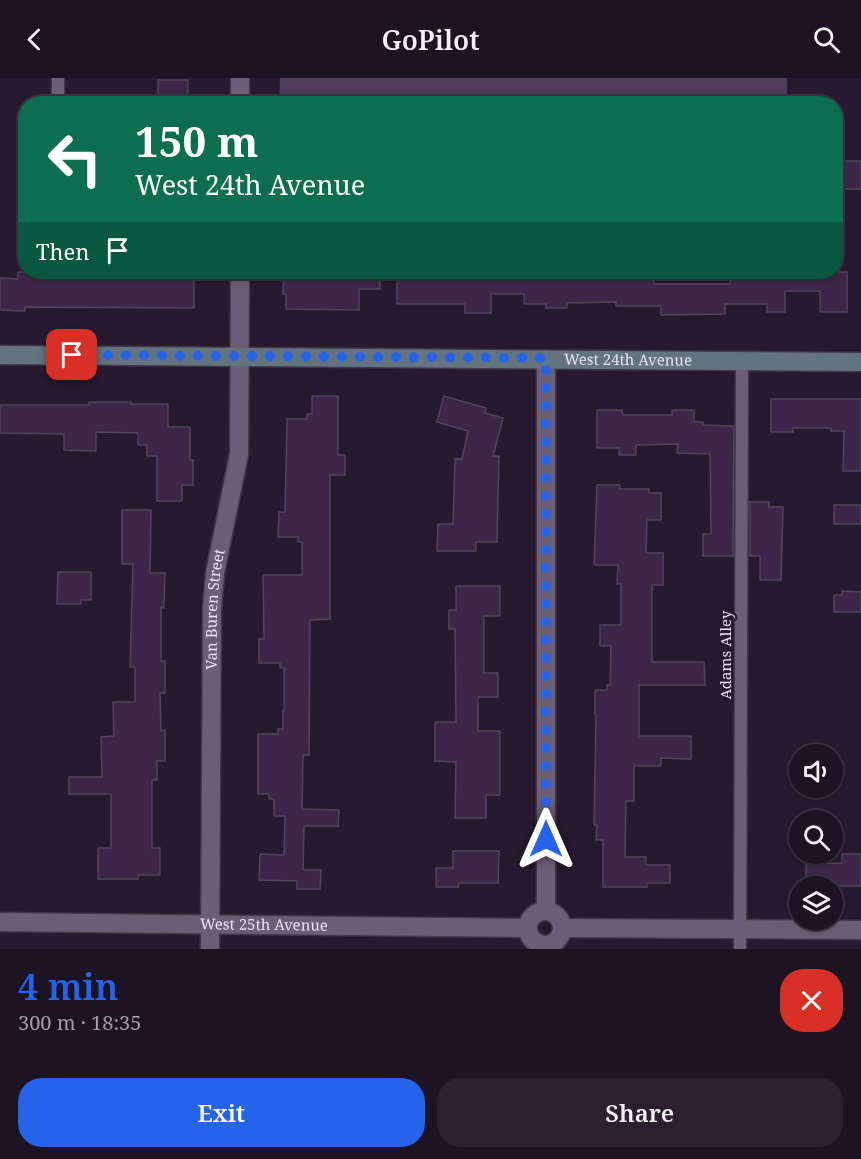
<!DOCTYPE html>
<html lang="en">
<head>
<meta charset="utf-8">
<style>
	body { margin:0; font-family:"Noto Serif",serif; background:#2a2130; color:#f1f3f6; height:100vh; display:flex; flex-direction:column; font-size:22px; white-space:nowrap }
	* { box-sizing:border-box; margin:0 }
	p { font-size:20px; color:#a09ea6 }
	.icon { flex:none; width:33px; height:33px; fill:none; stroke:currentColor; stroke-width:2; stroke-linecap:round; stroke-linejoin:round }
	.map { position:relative; height:871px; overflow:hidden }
	.side { display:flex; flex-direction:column; background:#1d1423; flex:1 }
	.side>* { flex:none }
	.guide { position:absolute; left:18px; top:18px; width:825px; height:183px; border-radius:24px; box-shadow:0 2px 4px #0004,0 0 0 2px #3b3341; background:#0b6e4f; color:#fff; overflow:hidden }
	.buttons { position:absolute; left:789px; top:666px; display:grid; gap:12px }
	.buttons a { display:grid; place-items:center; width:54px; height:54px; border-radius:50%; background:#1d1423; box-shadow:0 2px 4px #0004,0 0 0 2px #3b3341; font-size:30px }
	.pin { position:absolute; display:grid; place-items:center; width:51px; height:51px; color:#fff; margin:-26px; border-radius:12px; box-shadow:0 3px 9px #0006 }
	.me { position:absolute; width:66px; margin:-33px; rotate:0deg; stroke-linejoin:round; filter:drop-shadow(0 0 4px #0008) }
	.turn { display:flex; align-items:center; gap:21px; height:126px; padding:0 18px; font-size:27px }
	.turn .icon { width:78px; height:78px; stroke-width:2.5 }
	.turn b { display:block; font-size:42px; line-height:51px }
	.then { display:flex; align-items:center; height:57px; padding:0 18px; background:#0003; gap:12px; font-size:22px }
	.round { display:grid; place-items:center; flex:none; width:63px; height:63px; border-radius:24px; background:#2a2130 }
	.head { display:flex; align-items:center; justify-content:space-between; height:102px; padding:0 18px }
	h1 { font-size:36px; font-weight:600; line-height:45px; color:#2563eb }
	.action { display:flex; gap:12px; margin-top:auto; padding:12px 18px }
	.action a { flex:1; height:69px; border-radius:24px; background:#2563eb; color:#fff; font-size:24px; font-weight:600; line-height:69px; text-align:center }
	.action a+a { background:#2a2130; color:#f1f3f6 }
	header { display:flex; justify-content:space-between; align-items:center; height:78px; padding:0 18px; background:#1d1423; font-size:27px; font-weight:600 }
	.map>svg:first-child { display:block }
	.green { fill:#4f3c5c }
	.building { fill:#3c2749; stroke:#52455c; stroke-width:1.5 }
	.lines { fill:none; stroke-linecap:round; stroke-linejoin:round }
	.lane-casing { stroke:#3f3647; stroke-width:15 }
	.street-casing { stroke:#3f3647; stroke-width:21 }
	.secondary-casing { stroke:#3f3647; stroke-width:21 }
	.lane { stroke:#6b5d76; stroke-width:12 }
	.street { stroke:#6b5d76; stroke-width:18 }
	.secondary { stroke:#63747e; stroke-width:18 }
	.route { stroke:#2563eb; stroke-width:10; stroke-dasharray:0 18 }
	.labels { text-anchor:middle; stroke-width:4.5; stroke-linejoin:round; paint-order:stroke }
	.street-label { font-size:15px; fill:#eae2f0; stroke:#271a2f }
</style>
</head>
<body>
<header><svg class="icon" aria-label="back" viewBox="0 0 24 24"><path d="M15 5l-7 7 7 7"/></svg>GoPilot<svg class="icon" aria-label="search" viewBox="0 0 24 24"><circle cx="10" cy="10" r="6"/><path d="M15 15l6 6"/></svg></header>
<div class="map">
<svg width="861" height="871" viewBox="0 0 861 871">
	<rect width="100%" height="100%" fill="#271a2f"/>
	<polygon class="green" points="280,0 787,0 787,25 279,25"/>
	<g class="building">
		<rect x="158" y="2" width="30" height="24"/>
		<rect x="836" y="83" width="25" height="28"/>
		<polygon points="18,194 106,194 106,201 129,202 164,202 164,194 194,194 194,230 25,229 25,233 0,232 0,200 18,201"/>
		<polygon points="284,194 380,194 380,211 359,211 359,232 286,231 286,216 283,216"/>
		<polygon points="465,194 518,194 518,198 598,197 598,194 642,194 642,195 654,195 654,206 730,206 730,194 847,194 847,234 820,234 820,213 785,213 785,234 767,234 767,226 725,226 725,236 661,237 661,228 616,228 616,224 567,225 567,230 546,230 546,226 524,226 524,216 491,216 491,235 465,235 465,226 397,226 397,197 465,197"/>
		<polygon points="312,318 338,318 338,377 345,377 345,397 330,397 330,541 310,542 309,677 303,677 302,731 339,732 338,748 304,748 303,792 321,792 320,811 297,811 297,803 259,802 260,776 284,777 285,738 274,738 274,721 269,721 269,716 258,716 258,656 278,656 278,651 283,651 283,633 284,633 284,590 280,590 280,585 259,585 259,561 264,561 263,497 302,497 302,464 298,464 298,459 278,459 279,434 285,434 287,341 307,341 307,336 312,336"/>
		<polygon points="444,318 486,330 485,335 503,340 493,378 499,378 497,464 476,464 476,473 437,473 438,446 453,446 455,381 462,381 468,353 437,344"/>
		<polygon points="771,321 861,321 861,393 843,393 844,353 831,353 831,350 793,350 793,354 771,354"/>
		<polygon points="89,324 131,324 131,326 168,326 168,349 190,349 190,382 193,382 193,407 182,407 182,423 157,423 157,378 147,378 147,367 138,367 138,355 96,354 96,373 64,372 64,356 0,355 0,327 89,327"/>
		<polygon points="597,332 622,332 623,337 672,337 672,332 694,332 694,344 703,344 703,347 734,348 733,478 703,478 703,456 711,456 710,376 677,375 678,366 636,367 636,377 619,377 619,370 597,370"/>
		<polygon points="597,407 620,407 620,411 649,411 649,415 661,415 661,442 647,442 646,475 663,475 663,507 652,507 652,584 704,584 705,607 639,607 639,658 691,658 691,681 661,680 661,688 634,688 634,723 626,723 625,779 646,779 646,787 670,787 670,805 647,805 647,809 603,809 603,762 596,762 597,747 594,747 596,636 595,636 595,612 607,612 607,607 610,607 611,568 600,568 600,547 621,547 621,506 617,506 618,487 594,487"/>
		<polygon points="750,424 769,424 769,429 783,429 781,502 760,502 760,478 750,478"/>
		<rect x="834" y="427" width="27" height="19"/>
		<polygon points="122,432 151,432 150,495 165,495 164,530 161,529 161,583 165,583 165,615 160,615 161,653 165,652 165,683 157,683 157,702 152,702 152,770 160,770 160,797 138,797 138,801 98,801 98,770 111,770 111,716 69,716 69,699 102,699 101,659 114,658 113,624 135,624 135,589 130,589 133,486 122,486"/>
		<polygon points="58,494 91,494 91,522 81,522 81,526 57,526"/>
		<polygon points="456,508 500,508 500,538 484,538 484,595 498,595 498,619 478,619 478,653 500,653 500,717 486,717 486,740 455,740 456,684 435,683 435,644 456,644 455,551 449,551 449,532 456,532"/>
		<polygon points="842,513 861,514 861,534 834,534 834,517 842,517"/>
		<polygon points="453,773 499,773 498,805 459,805 458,809 436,809 436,790 453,790"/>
		<polygon points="842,776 861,776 861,808 806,808 806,786 842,785"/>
	</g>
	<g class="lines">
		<g class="lane-casing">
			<g id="lane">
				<polyline points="58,26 58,0"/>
				<polyline points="740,871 742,283"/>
			</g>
		</g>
		<g class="street-casing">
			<g id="street">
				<polyline points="240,26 240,0"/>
				<circle cx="545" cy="850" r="17"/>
				<polyline points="546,833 546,281"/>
				<path id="s1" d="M0,844L528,850"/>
				<polyline points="562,850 861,852"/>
				<path id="s2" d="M210,871L212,530L215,495L239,376L240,194"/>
			</g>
		</g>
		<g class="secondary-casing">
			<g id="secondary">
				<path id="s3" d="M0,277L861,284"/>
			</g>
		</g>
		<use href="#lane" class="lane"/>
		<use href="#street" class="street"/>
		<use href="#secondary" class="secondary"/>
	</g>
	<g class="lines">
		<polyline class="route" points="72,277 546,280 546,761"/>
	</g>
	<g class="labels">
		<g class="street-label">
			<text dy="5" stroke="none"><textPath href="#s3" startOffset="628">West 24th Avenue</textPath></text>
			<text dy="5" stroke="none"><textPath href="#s2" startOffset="340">Van Buren Street</textPath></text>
			<text transform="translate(726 577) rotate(-90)" y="5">Adams Alley</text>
			<text dy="5" stroke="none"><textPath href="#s1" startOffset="264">West 25th Avenue</textPath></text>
		</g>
	</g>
</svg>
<div class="buttons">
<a><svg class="icon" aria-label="sound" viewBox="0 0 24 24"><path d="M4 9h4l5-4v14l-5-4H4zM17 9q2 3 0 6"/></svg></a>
<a><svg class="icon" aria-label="search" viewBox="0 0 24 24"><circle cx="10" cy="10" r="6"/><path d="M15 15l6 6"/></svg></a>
<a><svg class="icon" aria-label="layers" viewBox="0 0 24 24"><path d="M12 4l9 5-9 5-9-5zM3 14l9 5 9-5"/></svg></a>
</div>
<div class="pin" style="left:72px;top:277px;background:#d93025"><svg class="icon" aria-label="arrive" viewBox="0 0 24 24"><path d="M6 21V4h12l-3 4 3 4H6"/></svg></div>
<svg class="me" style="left:546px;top:761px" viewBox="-20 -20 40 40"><path d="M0-17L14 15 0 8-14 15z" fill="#2563eb" stroke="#fff" stroke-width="4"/></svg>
<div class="guide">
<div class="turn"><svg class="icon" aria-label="left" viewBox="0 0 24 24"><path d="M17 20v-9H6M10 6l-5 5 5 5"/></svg><div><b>150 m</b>West 24th Avenue</div></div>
<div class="then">Then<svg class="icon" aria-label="arrive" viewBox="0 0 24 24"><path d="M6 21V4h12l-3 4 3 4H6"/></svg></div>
</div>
</div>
<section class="side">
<div class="head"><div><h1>4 min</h1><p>300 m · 18:35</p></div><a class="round" style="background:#d93025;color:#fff"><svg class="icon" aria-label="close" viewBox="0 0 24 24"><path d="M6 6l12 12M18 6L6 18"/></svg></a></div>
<div class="action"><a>Exit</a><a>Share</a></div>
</section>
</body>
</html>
